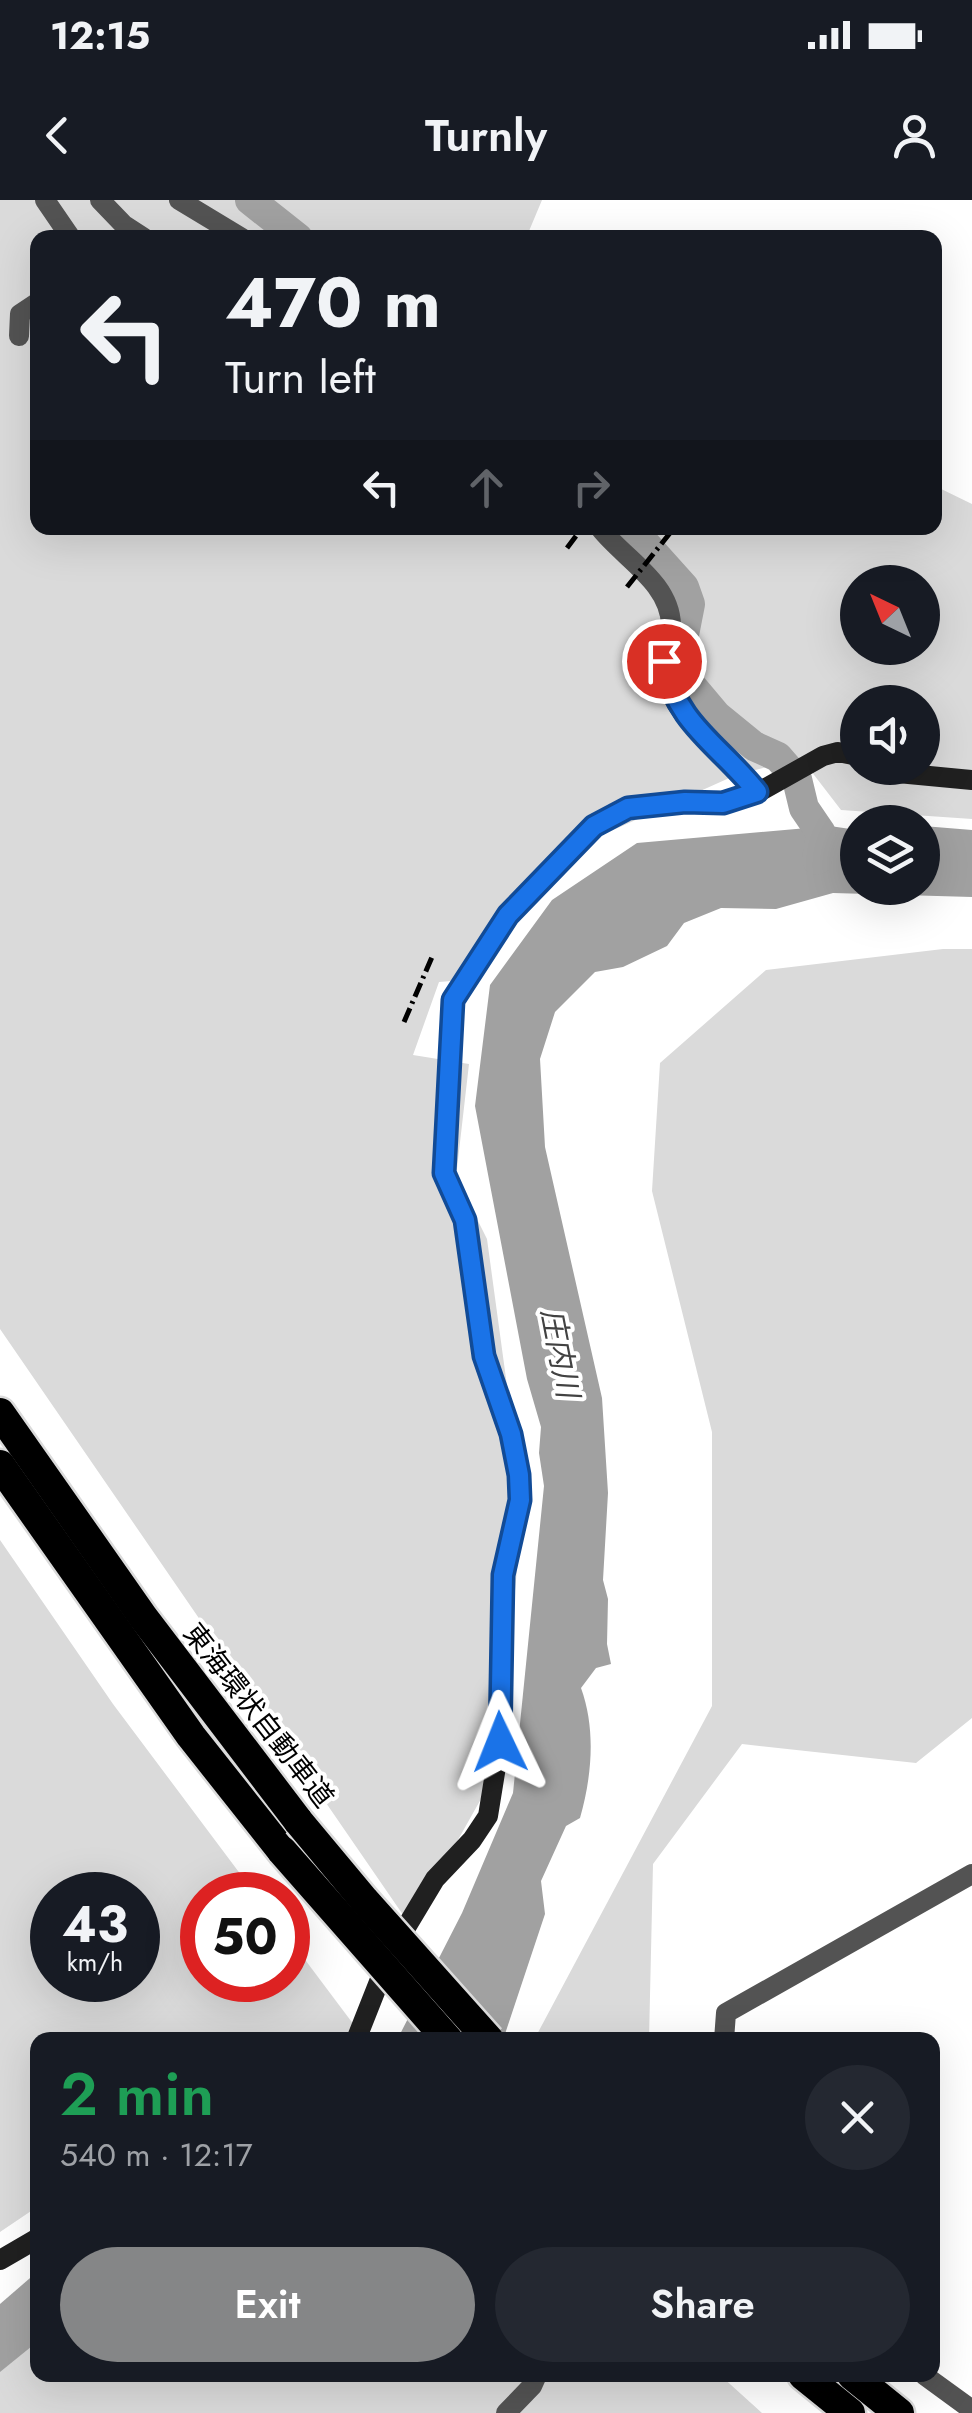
<!DOCTYPE html>
<html lang="en">
<head>
<meta charset="utf-8">
<style>
	body { margin:0; font-family:Jost,"Noto Sans JP",sans-serif; background:#242831; color:#f1f3f6; height:100vh; display:flex; flex-direction:column; font-size:38px; white-space:nowrap }
	* { box-sizing:border-box; margin:0 }
	p { font-size:32px; color:#9ea1a6 }
	.icon { flex:none; width:55px; height:55px; fill:none; stroke:currentColor; stroke-width:2; stroke-linecap:round; stroke-linejoin:round }
	.map { position:relative; flex:1; overflow:hidden }
	.sheet { position:absolute; left:30px; top:1832px; width:910px; height:350px; display:flex; flex-direction:column; background:#171b24; border-radius:20px; box-shadow:0 10px 40px #0002 }
	.sheet>* { flex:none }
	.top-card { position:absolute; left:30px; top:30px; width:912px; height:305px; border-radius:20px; box-shadow:0 10px 40px #0002; background:#171b24; color:#f1f3f6; overflow:hidden }
	.needle { width:65px; rotate:317deg }
	.fabs { position:absolute; left:840px; top:365px; display:grid; gap:20px }
	.fabs a { display:grid; place-items:center; width:100px; height:100px; border-radius:50%; background:#171b24; box-shadow:0 10px 40px #0002; font-size:50px }
	.speed { position:absolute; left:30px; top:1672px; display:flex; gap:20px; font-size:50px; font-weight:700; text-align:center }
	.speed>* { display:grid; place-content:center; width:130px; height:130px; border-radius:50%; background:#171b24; box-shadow:0 10px 40px #0002; line-height:1 }
	.speed small { font-size:25px; font-weight:400 }
	.speed .limit { border:15px solid #d22; background:#fff; color:#111 }
	.pin { position:absolute; display:grid; place-items:center; width:85px; height:85px; color:#fff; margin:-42px; border:5px solid #fff; border-radius:50%; box-shadow:0 2px 10px #0007 }
	.me { position:absolute; width:110px; margin:-55px; rotate:358deg; stroke-linejoin:round; filter:drop-shadow(0 0 8px #0008) }
	.turn { display:flex; align-items:center; gap:35px; height:210px; padding:0 30px; font-size:45px }
	.turn .icon { width:130px; height:130px; stroke-width:2.5 }
	.turn b { display:block; font-size:70px; line-height:85px }
	.lanes { display:flex; align-items:center; height:95px; padding:0 30px; background:#0003; justify-content:center; gap:50px; direction:ltr }
	.lanes .off { opacity:.35 }
	.round { display:grid; place-items:center; flex:none; width:105px; height:105px; border-radius:52px; background:#242831 }
	.summary { display:flex; align-items:center; justify-content:space-between; height:170px; padding:0 30px }
	h1 { font-size:60px; font-weight:600; line-height:75px; color:#1e9e55 }
	.primary-button { display:flex; gap:20px; margin-top:auto; padding:20px 30px }
	.primary-button a { flex:1; height:115px; border-radius:60px; background:#858687; color:#fff; font-size:40px; font-weight:600; line-height:115px; text-align:center }
	.primary-button a+a { background:#242831; color:#f1f3f6 }
	.status { display:flex; justify-content:space-between; align-items:center; height:70px; padding:0 50px; background:#171b24; direction:ltr }
	.status svg { height:28px; fill:currentColor }
	header { display:flex; justify-content:space-between; align-items:center; height:130px; padding:0 30px; background:#171b24; font-size:45px; font-weight:600 }
	.map>svg:first-child { display:block }
	.green { fill:#dadada; fill-rule:evenodd }
	.water { fill:#a1a1a1 }
	.lines { fill:none; stroke-linecap:round; stroke-linejoin:round }
	.river { stroke:#a1a1a1; stroke-width:30 }
	.motorway-casing { stroke:#dbdbdb; stroke-width:35 }
	.minor { stroke:#535353; stroke-width:20 }
	.secondary { stroke:#202020; stroke-width:20 }
	.motorway { stroke:#000; stroke-width:30 }
	.rail { stroke:#000; stroke-width:5; stroke-dasharray:15 5 2.5 5; stroke-linecap:butt }
	.motorway-bridge-casing { stroke:#dbdbdb; stroke-width:35; stroke-linecap:butt }
	.motorway-bridge { stroke:#000; stroke-width:30 }
	.route-casing { stroke:#114b97; stroke-width:25 }
	.route { stroke:#1a73e8; stroke-width:18 }
	.labels { text-anchor:middle; stroke-width:8; stroke-linejoin:round; paint-order:stroke }
	.street-label { font-size:28px; fill:#000; stroke:#fff }
	.water-label { font-size:30px; font-style:italic; fill:#424242; stroke:#fff }
</style>
</head>
<body>
<div class="status"><b>12:15</b><svg viewBox="0 0 49 12"><path d="M0 12V9h3v3zM5 12V6h3v6zM10 12V3h3v9zM15 12V0h3v12zM26 1h20v11H26zM47 4h2v5h-2z"/></svg></div>
<header><svg class="icon" aria-label="back" viewBox="0 0 24 24"><path d="M15 5l-7 7 7 7"/></svg>Turnly<svg class="icon" aria-label="person" viewBox="0 0 24 24"><circle cx="12" cy="8" r="4"/><path d="M4 21q1-7 8-7t8 7"/></svg></header>
<div class="map">
<svg width="972" height="2213" viewBox="0 0 972 2213">
	<rect width="100%" height="100%" fill="#fff"/>
	<g class="green">
		<path d="M0,0H542L529,31L537,37L38,38V328H935V286L972,304V619L841,610L801,558L736,575L573,648L476,779L439,782L413,855L469,864L456,977L487,1039L523,1303L499,1567L410,1725L0,1129ZM858,382H922V448H858ZM858,502H922V568H858Z"/>
		<polygon points="943,749 972,749 972,1518 916,1563 742,1544 653,1664 649,1840 534,1840 712,1506 712,1232 652,991 660,863 766,770"/>
		<path d="M0,1340L113,1504L256,1695H202V1780H288V1737L363,1837L355,1840H38L37,2007L0,2032ZM52,1695H138V1780H52Z"/>
		<polygon points="37,2143 38,2175 720,2175 762,2213 0,2213 0,2158"/>
	</g>
	<g class="water">
		<path d="M830,626L857,630L858,688H922L923,626L972,630V697L833,693L776,709L721,708L684,723L667,746L623,767L595,772L555,812L540,859L545,947L602,1198L608,1293L603,1380L608,1399L607,1444L611,1464L596,1468L581,1488C596,1529 592,1576 580,1618L566,1626L541,1681L545,1714L503,1840H397L462,1713L513,1593L544,1286L539,1253L541,1227L527,1179L475,906L490,785L552,700L637,643Z"/>
		<polygon points="37,2072 37,2142 0,2172 0,2104"/>
	</g>
	<g class="lines">
		<g class="river">
			<polyline points="250,0 298,38"/>
			<polyline points="631,328 684,387 690,404 681,450 684,477 716,515 754,546 778,557 797,579 804,608 821,633 817,660"/>
		</g>
		<g class="motorway-casing">
			<g id="motorway">
				<polyline points="0,1213 143,1417 299,1622"/>
				<polyline points="0,1265 191,1536 282,1651"/>
				<polyline points="803,2175 850,2213"/>
				<polyline points="852,2175 899,2213"/>
			</g>
		</g>
		<g class="minor">
			<polyline points="45,0 71,38"/>
			<polyline points="100,0 124,25 144,38"/>
			<polyline points="179,0 242,38"/>
			<polyline points="19,136 20,114 38,102"/>
			<path d="M600,328C623,358 670,382 671,425C671,447 660,463 668,486C685,531 729,556 757,593"/>
			<polyline points="724,1840 726,1813 972,1674"/>
			<polyline points="924,2175 972,2210"/>
			<polyline points="506,2213 532,2186 537,2175"/>
		</g>
		<g class="secondary">
			<polyline points="884,568 898,573 972,580"/>
			<polyline points="356,1840 390,1754 435,1679 472,1640 488,1616 500,1542 503,1375 520,1300 519,1275 511,1235 484,1156 465,1020 444,973 453,799 508,715 595,626 628,607 685,602 723,603 757,593 823,556 838,552 858,556"/>
			<polyline points="0,2060 38,2038"/>
		</g>
		<use href="#motorway" class="motorway"/>
		<g class="rail">
			<polyline points="567,348 582,328"/>
			<polyline points="627,387 674,328"/>
			<polyline points="404,822 432,757"/>
		</g>
		<g class="motorway-bridge-casing">
			<g id="motorway-bridge">
				<polyline points="299,1622 364,1700 489,1840"/>
				<polyline points="282,1651 448,1840"/>
			</g>
		</g>
		<use href="#motorway-bridge" class="motorway-bridge"/>
	</g>
	<g class="lines">
		<g class="route-casing">
			<path id="route" d="M500,1542L503,1375L520,1300L519,1275L511,1234L484,1156L465,1020L444,973L453,800L508,715L594,626L628,608L685,602L723,603L757,592C721,546 675,524 664,461"/>
		</g>
		<use href="#route" class="route"/>
	</g>
	<g class="labels">
		<g class="street-label">
			<text transform="translate(259 1515) rotate(52)" y="10">東海環状自動車道</text>
		</g>
		<g class="water-label">
			<text transform="translate(560 1153) rotate(79)" y="10">庄内川</text>
		</g>
	</g>
</svg>
<div class="fabs">
<a><svg class="needle" viewBox="-14 -14 28 28"><path d="M0-13l5 13h-10z" fill="#e53935"/><path d="M0 13l5-13h-10z" fill="#9ea1a6"/></svg></a>
<a><svg class="icon" aria-label="sound" viewBox="0 0 24 24"><path d="M4 9h4l5-4v14l-5-4H4zM17 9q2 3 0 6"/></svg></a>
<a><svg class="icon" aria-label="layers" viewBox="0 0 24 24"><path d="M12 4l9 5-9 5-9-5zM3 14l9 5 9-5"/></svg></a>
</div>
<div class="speed"><div>43<small>km/h</small></div><div class="limit">50</div></div>
<div class="pin" style="left:664px;top:461px;background:#d93025"><svg class="icon" aria-label="arrive" viewBox="0 0 24 24"><path d="M6 21V4h12l-3 4 3 4H6"/></svg></div>
<svg class="me" style="left:500px;top:1542px" viewBox="-20 -20 40 40"><path d="M0-17L14 15 0 8-14 15z" fill="#1a73e8" stroke="#fff" stroke-width="4"/></svg>
<div class="top-card">
<div class="turn"><svg class="icon" aria-label="left" viewBox="0 0 24 24"><path d="M17 20v-9H6M10 6l-5 5 5 5"/></svg><div><b>470 m</b>Turn left</div></div>
<div class="lanes"><svg class="icon" aria-label="left" viewBox="0 0 24 24"><path d="M17 20v-9H6M10 6l-5 5 5 5"/></svg><svg class="icon off" aria-label="ahead" viewBox="0 0 24 24"><path d="M12 20V5M6 11l6-6 6 6"/></svg><svg class="icon off" aria-label="right" viewBox="0 0 24 24"><path d="M7 20v-9h11M14 6l5 5-5 5"/></svg></div>
</div>
<section class="sheet">
<div class="summary"><div><h1>2 min</h1><p>540 m · 12:17</p></div><a class="round"><svg class="icon" aria-label="close" viewBox="0 0 24 24"><path d="M6 6l12 12M18 6L6 18"/></svg></a></div>
<div class="primary-button"><a>Exit</a><a>Share</a></div>
</section>
</div>
</body>
</html>
